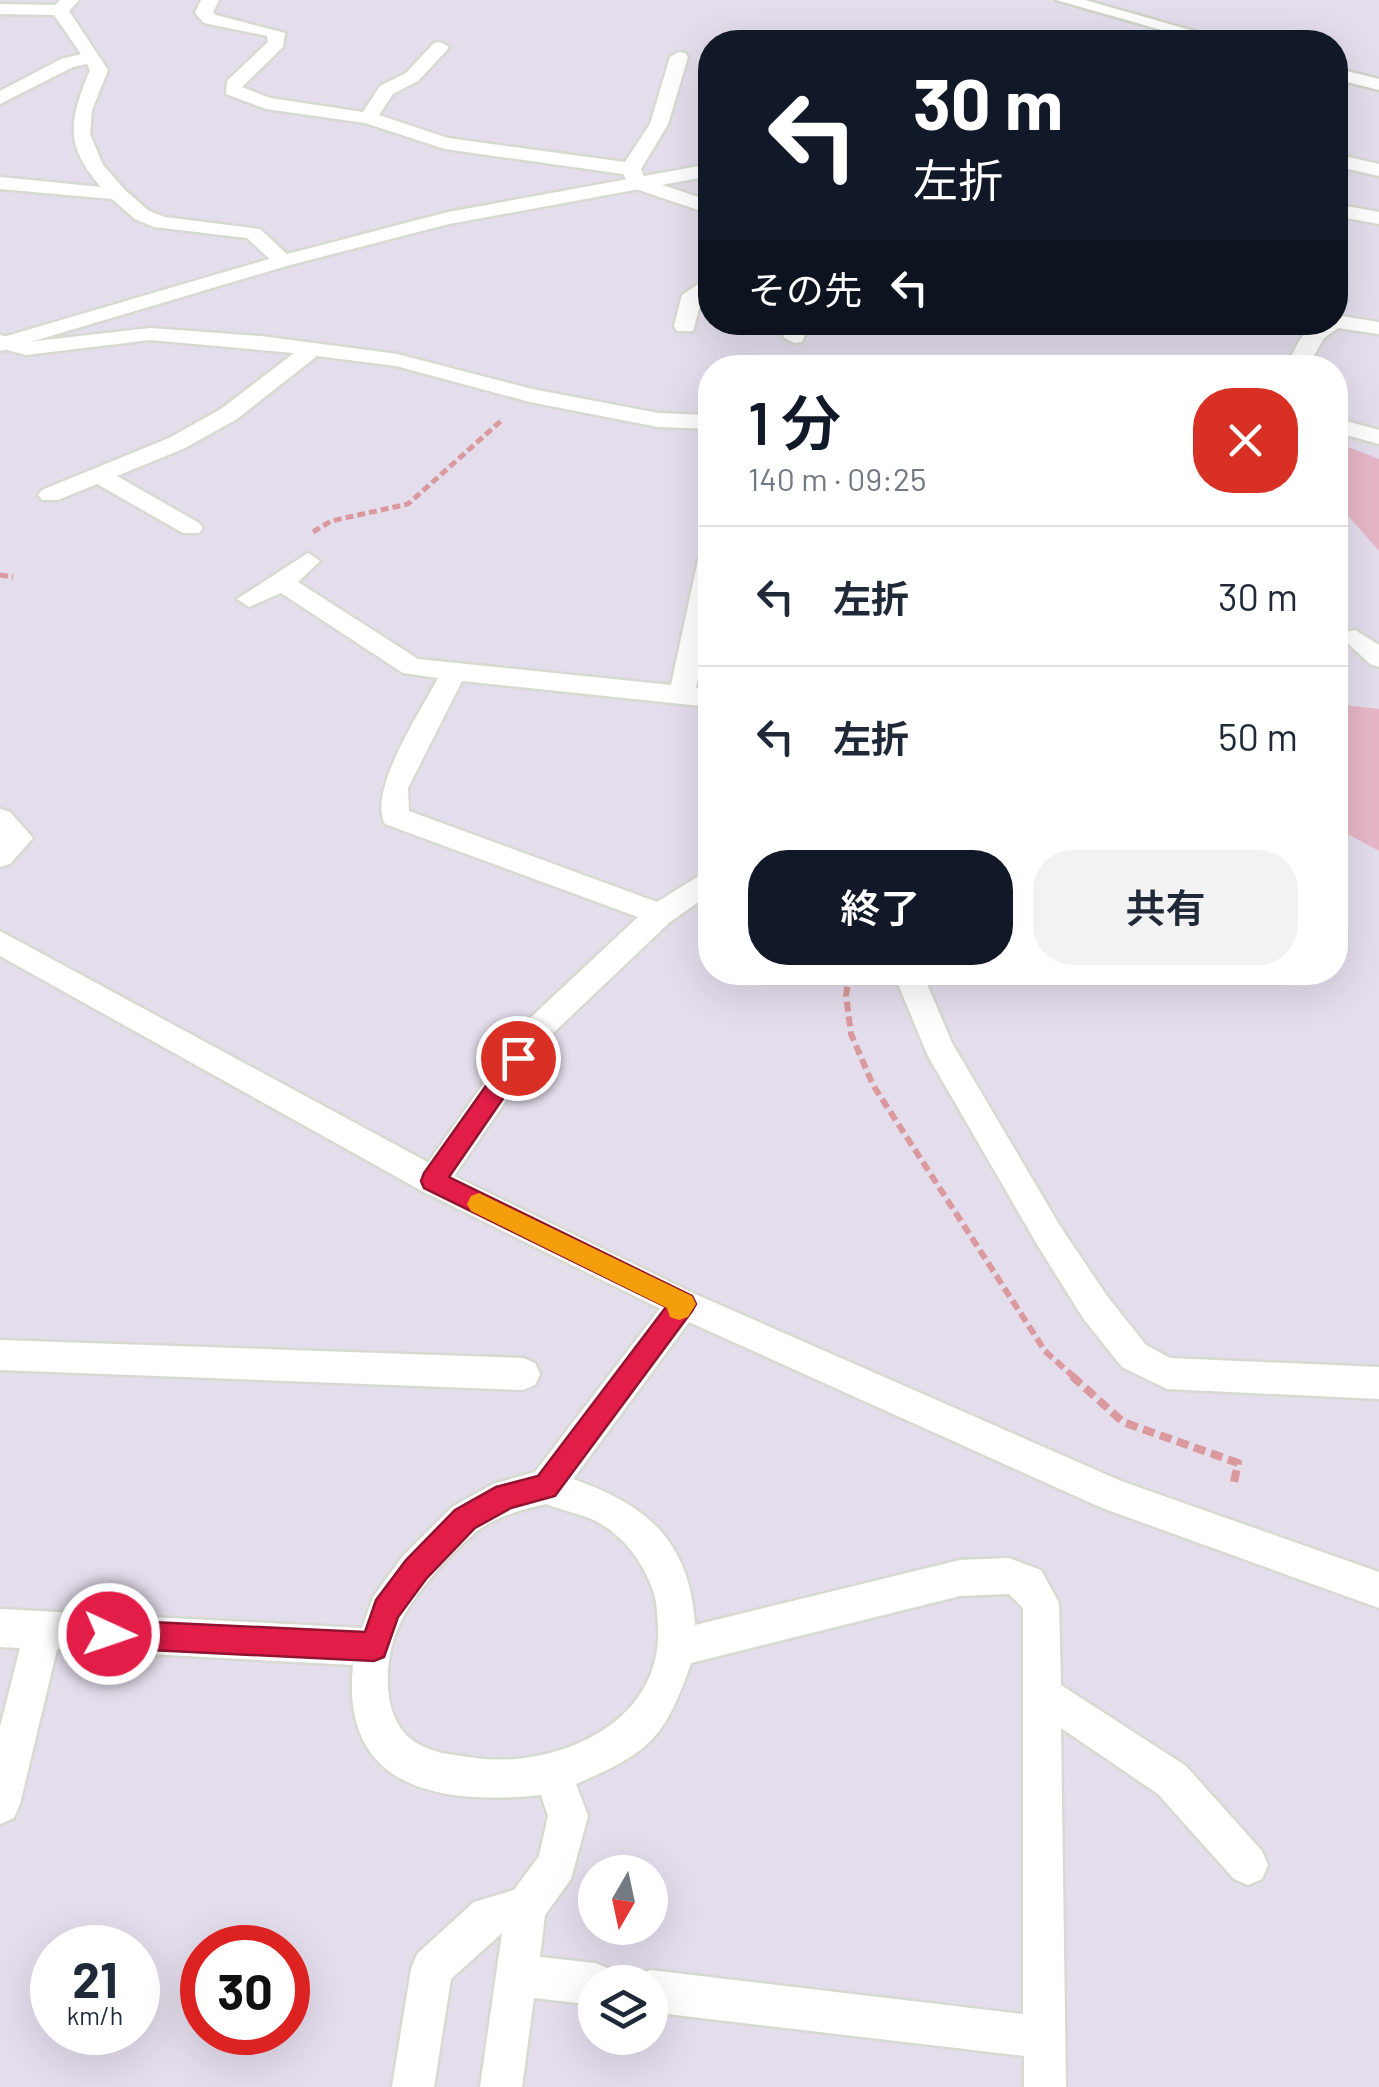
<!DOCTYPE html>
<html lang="ja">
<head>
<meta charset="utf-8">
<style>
	body { margin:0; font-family:Barlow,"Noto Sans JP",sans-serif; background:#f2f2f3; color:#1f2937; height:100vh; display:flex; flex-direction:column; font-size:38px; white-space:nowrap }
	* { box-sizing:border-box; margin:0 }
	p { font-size:32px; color:#747a83 }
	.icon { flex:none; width:55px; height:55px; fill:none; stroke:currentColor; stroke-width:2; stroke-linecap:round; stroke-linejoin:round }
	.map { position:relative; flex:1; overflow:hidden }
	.drawer { position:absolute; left:698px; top:355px; width:650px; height:630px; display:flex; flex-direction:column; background:#fff; border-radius:40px; box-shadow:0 10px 40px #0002 }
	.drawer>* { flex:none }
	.banner { position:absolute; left:698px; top:30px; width:650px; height:305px; border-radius:40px; box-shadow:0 10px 40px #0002; background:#111827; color:#fff; overflow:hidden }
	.needle { width:65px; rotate:189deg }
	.fabs { position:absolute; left:578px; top:1855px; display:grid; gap:20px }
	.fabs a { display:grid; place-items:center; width:90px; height:90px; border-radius:50%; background:#fff; box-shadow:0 10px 40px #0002; font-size:50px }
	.speed { position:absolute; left:30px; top:1925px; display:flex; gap:20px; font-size:50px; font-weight:700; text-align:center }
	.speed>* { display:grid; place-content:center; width:130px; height:130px; border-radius:50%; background:#fff; box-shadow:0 10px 40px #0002; line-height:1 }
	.speed small { font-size:25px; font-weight:400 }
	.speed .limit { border:15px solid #d22; background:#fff; color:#111 }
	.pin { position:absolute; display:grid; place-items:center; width:85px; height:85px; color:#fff; margin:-42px; border:5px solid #fff; border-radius:50%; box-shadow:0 2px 10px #0007 }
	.me { position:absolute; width:110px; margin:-55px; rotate:93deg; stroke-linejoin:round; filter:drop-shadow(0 0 8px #0008) }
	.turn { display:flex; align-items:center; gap:35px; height:210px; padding:0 50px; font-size:45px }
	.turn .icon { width:130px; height:130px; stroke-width:2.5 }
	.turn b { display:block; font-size:70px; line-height:85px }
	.then { display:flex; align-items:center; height:95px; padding:0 50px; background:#0003; gap:20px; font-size:38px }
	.round { display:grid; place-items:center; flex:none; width:105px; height:105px; border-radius:40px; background:#f2f2f3 }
	.head { display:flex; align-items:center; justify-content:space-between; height:170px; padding:0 50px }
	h1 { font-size:60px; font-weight:600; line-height:75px; color:#111827 }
	.action { display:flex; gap:20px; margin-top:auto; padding:20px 50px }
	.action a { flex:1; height:115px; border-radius:40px; background:#111827; color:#fff; font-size:40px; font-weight:600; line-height:115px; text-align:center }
	.action a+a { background:#f2f2f3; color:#1f2937 }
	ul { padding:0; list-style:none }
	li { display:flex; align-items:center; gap:30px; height:140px; padding:0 50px; border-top:2px solid #e0e1e3 }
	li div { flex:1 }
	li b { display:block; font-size:38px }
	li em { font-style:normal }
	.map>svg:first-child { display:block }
	.green { fill:#e7b7c7 }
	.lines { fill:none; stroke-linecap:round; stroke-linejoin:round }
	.minor-casing { stroke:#d7dad1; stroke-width:5 }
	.tertiary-casing { stroke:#d7dad1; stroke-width:5 }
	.secondary-casing { stroke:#d1d4c9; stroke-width:5 }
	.path-far2 { stroke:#da999e; stroke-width:5; stroke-dasharray:8 4; stroke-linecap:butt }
	.path-far1 { stroke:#da999e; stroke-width:6; stroke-dasharray:10 5; stroke-linecap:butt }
	.path { stroke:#da999e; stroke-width:8; stroke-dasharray:12 6; stroke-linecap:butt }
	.minor { fill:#fff; fill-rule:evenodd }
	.tertiary { fill:#fff; fill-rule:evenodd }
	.secondary { fill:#fff; fill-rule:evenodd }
	.route { fill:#e11d48; stroke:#92132f; stroke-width:2.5 }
	.slow { fill:#f59e0b }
</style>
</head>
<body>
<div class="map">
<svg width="1379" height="2087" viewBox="0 0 1379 2087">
	<rect width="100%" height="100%" fill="#e4ddec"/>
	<g class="green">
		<polygon points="1348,447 1379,459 1379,551 1335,501 1335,450"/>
		<polygon points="1335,704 1379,709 1379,851 1335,827"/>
	</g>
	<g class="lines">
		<g class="minor-casing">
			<g id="minor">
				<path d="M60,0H79L69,11L108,70L92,110L90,134L103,165L125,190L149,211L165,217L260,229L290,257V265H276L247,238L154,227L135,219L112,199L0,189V177L101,187C63,144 70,119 90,70L87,64L73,67L0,104V91L61,59L81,54L54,15L0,14V4L55,5Z"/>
				<polygon points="201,0 219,0 213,12 216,15 285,33 283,47 242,87 270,98 363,112 380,86 406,73 434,43 440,42 449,47 446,51 418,81 393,94 379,115 448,138 625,162 650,124 670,57 679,52 685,53 688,57 668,124 641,169 645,179 710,201 710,214 630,187 623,174 445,149 365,123 266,109 226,94 227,81 268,42 267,36 204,23 195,13"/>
				<polygon points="1335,154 1379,164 1379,176 1335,166"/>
				<polygon points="1335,204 1379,212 1379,224 1335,216"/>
				<polygon points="710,276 710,292 702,298 693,331 677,331 674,326 682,295"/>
				<path d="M1335,315L1379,322V334L1338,328L1324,338L1307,368H1285C1300,342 1302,322 1335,322Z"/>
				<polygon points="790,322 811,322 802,342 794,343 783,337"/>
				<polygon points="150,328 261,336 397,354 532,389 658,413 710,415 710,429 658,427 530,402 396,366 317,356 237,419 185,448 117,476 199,523 203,528 199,533 183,533 97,484 58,500 42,500 38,495 42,490 169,438 221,409 294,353 150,340 26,355 0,348 0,335 27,342"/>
				<polygon points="1335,418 1379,430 1379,444 1335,432"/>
				<path d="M710,552V620L696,688L710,689V707L462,681L408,788L409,811L657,902L710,869V894L670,922L550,1036L444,1191L433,1195L422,1191L417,1181L422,1171L528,1020L638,917L385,824C367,791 421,711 438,678L403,673L281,593L249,607L237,599L308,553L320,561L298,582L418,659L671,685L698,560Z"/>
				<polygon points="1355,630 1379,645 1379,667 1370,664 1342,638 1346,632"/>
				<polygon points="0,809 10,812 33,838 10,864 0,867"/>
				<polygon points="893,972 922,972 952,1043 1060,1226 1107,1296 1146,1345 1170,1358 1379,1367 1379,1399 1167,1389 1122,1367 1083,1318 1038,1246 928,1056"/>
				<path d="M683,1289L695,1294L700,1304L695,1314L573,1479C648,1505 690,1542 695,1625L960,1560L1009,1558L1041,1570L1059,1603L1061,1685L1186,1766L1262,1851L1268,1865L1262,1879L1248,1885L1234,1879L1158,1794L1061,1728L1066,2087H1024V2056L650,2012V1982H633L635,1976L650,1970L1023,2014V1608L1009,1594L960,1596L691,1663C664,1740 650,1752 576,1784L588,1816L571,1879L545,1915L540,1957L595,1963L610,1969L615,1982H595V2005L534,1998L522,2087H480L502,1933L451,1979L434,2087H392L411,1969L417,1954L474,1902L514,1890L539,1856L548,1816L541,1795C441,1805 340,1790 353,1665L57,1649L20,1804L14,1818L0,1824V1727L20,1648L0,1647V1609L362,1628L373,1597L403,1556L452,1507L493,1484L535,1472L671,1294ZM546,1504C562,1510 581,1514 596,1521C621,1534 640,1558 650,1583C657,1598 657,1611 658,1627C663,1723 557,1769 475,1758C450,1754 431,1754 411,1739C379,1714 384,1652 402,1619C419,1588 449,1555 476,1532C496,1516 521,1510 546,1504Z"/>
				<polygon points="0,1340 523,1358 535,1363 540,1374 535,1385 523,1390 0,1370"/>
			</g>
		</g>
		<g class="tertiary-casing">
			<g id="tertiary">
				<polygon points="710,164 710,176 449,224 290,265 0,351 0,338 276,257 448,212"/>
				<polygon points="0,931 444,1171 695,1294 1121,1481 1379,1572 1379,1608 1102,1508 671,1314 422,1191 0,956"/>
			</g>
		</g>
		<g class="secondary-casing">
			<g id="secondary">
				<polygon points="1056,0 1085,0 1232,42 1204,42"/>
				<polygon points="1335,68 1379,79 1379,90 1335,79"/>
			</g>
		</g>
		<g class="path-far2">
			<polyline points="313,532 331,521 408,504 503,419"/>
			<polyline points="0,575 13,577"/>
		</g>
		<polyline class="path-far1" points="850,972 846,995 851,1034 873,1085 1045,1351 1075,1378"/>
		<polyline class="path" points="1072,1376 1123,1422 1238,1463 1233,1487"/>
		<use href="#minor" class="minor"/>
		<use href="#tertiary" class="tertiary"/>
		<use href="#secondary" class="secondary"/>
	</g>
	<polygon class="route" points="518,1049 526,1052 529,1058 526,1065 449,1177 692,1296 696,1304 692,1311 555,1496 511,1508 475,1528 426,1579 398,1617 384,1657 374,1661 109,1648 99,1644 95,1634 99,1624 109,1620 365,1632 376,1600 406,1560 455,1510 496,1487 538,1476 666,1307 424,1188 421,1181 424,1173 510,1052"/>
	<polygon class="slow" points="479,1193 692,1296 696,1304 688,1317 679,1320 670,1317 667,1308 471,1211 467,1204 471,1196"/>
</svg>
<div class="fabs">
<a><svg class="needle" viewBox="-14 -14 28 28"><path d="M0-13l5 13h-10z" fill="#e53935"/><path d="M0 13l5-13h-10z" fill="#747a83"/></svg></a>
<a><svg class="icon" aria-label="layers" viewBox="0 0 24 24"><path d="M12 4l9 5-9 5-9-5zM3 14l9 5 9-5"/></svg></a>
</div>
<div class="speed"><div>21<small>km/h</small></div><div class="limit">30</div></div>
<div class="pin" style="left:518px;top:1058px;background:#d93025"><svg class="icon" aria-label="arrive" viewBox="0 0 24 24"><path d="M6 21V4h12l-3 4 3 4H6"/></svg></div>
<svg class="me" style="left:109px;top:1634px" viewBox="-20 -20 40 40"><circle r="17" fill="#e11d48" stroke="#fff" stroke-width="3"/><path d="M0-11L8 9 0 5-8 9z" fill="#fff"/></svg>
<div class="banner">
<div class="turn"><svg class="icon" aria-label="left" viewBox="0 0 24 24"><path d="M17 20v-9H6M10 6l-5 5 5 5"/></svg><div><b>30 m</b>左折</div></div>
<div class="then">その先<svg class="icon" aria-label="left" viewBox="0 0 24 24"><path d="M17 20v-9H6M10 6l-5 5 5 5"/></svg></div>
</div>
<section class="drawer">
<div class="head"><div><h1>1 分</h1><p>140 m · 09:25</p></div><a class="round" style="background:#d93025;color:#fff"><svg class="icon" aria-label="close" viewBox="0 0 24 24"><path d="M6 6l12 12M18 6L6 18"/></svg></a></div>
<ul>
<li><svg class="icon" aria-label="left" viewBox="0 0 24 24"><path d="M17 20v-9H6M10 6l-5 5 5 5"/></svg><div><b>左折</b></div><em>30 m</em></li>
<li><svg class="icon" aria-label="left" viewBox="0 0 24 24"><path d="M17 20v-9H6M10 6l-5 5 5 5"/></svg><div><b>左折</b></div><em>50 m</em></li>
</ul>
<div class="action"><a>終了</a><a>共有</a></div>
</section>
</div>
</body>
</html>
